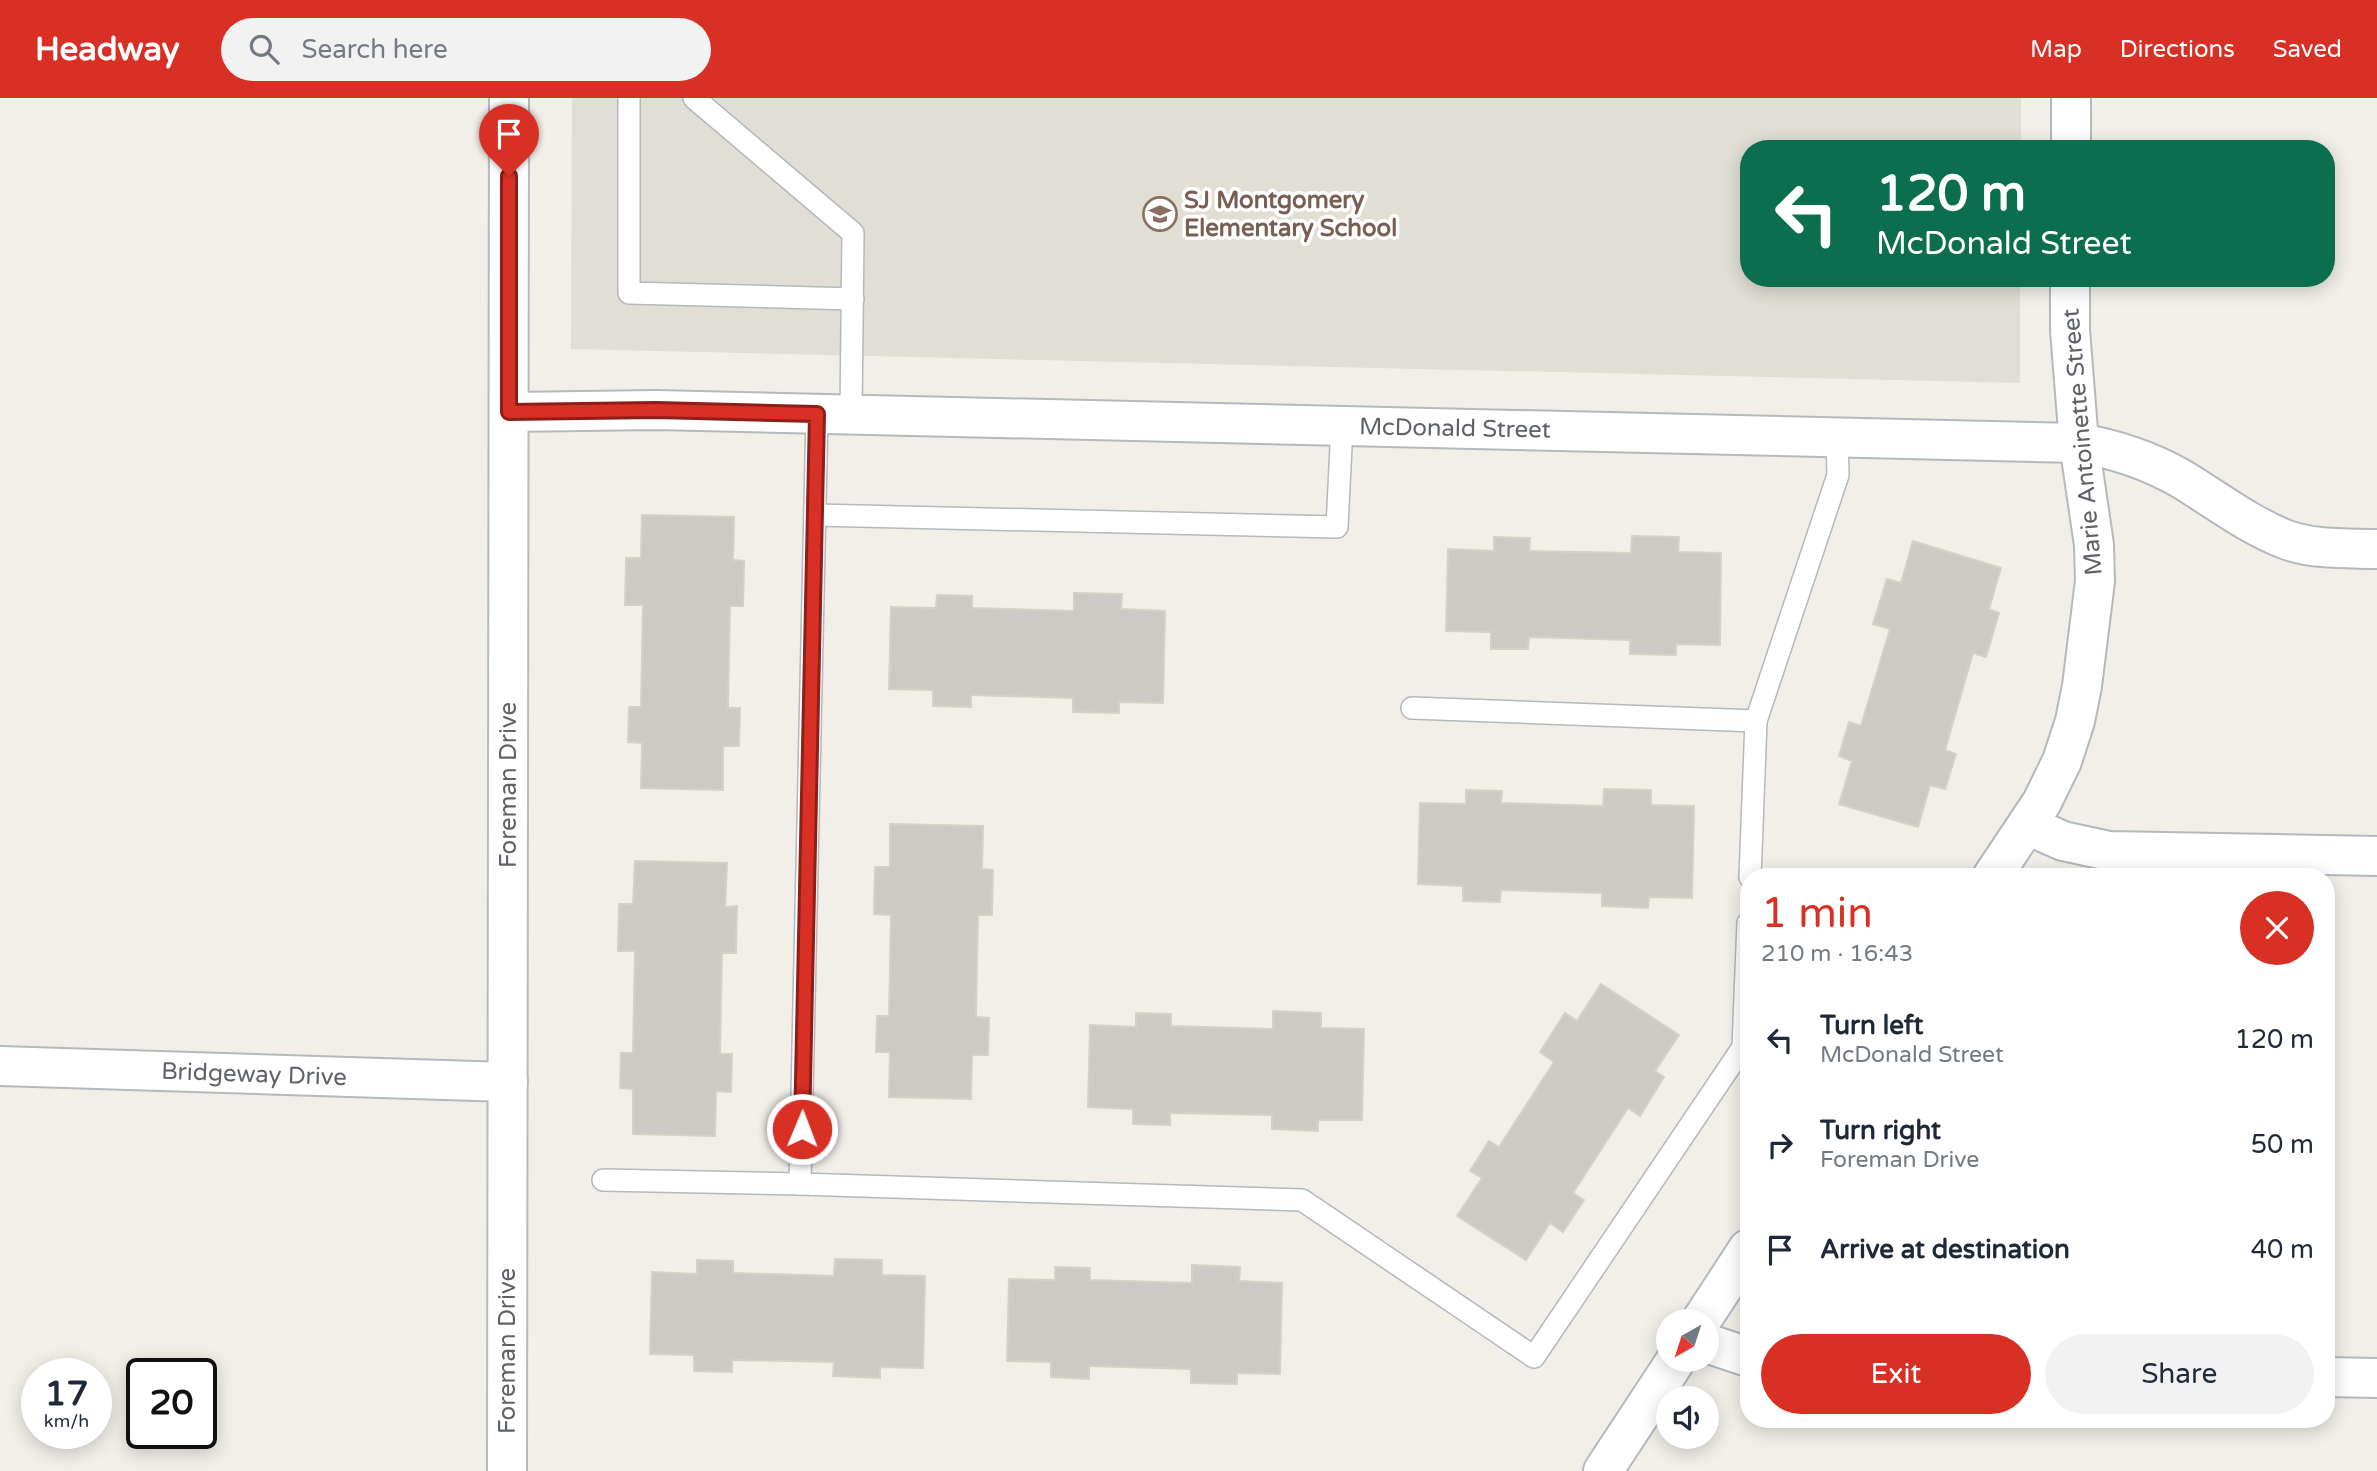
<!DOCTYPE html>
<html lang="en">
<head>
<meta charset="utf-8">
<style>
	body { margin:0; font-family:"Varela Round",sans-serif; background:#f2f2f3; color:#1f2937; height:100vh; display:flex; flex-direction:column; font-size:26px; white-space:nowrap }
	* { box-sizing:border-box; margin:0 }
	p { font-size:23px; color:#747a83 }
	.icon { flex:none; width:38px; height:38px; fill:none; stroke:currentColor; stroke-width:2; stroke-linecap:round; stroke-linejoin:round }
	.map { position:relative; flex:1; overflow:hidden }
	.drawer { position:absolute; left:1740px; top:770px; width:595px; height:560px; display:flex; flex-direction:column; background:#fff; border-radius:28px; box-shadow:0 4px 18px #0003 }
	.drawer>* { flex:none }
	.guide { position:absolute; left:1740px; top:42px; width:595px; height:147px; border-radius:28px; box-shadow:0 4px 18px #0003; background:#0b6e4f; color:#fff; overflow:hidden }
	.needle { width:46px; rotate:219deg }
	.buttons { position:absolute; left:1656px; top:1211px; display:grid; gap:14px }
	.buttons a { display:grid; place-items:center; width:63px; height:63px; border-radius:50%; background:#fff; box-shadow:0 4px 18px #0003; font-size:35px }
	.speed { position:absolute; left:21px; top:1260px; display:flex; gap:14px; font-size:35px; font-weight:700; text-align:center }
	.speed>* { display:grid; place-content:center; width:91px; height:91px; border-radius:50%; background:#fff; box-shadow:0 4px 18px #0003; line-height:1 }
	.speed small { font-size:18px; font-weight:400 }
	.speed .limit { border:4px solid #111; border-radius:10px; background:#fff; color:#111 }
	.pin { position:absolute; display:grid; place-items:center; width:60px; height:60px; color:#fff; margin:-72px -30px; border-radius:50% 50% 50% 0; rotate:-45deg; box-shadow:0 0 7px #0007 }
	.pin .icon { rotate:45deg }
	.me { position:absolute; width:77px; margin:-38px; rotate:1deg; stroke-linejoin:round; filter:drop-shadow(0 0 5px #0008) }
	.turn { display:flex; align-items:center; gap:24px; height:147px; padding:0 21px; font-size:32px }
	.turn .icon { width:91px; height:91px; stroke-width:2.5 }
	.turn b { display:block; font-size:49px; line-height:60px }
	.round { display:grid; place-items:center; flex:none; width:74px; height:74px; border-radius:37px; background:#f2f2f3 }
	.headline { display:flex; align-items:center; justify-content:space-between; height:119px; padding:0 21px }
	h1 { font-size:42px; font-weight:600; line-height:52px; color:#d93025 }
	.button { display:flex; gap:14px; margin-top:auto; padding:14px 21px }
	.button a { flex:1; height:80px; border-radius:42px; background:#d93025; color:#fff; font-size:28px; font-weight:600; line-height:80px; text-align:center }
	.button a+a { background:#f2f2f3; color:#1f2937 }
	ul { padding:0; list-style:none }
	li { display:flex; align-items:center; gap:21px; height:105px; padding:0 21px }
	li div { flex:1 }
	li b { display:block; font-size:26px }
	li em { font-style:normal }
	header { display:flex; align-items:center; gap:42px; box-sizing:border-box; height:98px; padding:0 35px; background:#d93025; color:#fff }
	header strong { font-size:33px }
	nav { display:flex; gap:38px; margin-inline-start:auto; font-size:24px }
	.search { width:490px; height:63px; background:#f2f2f3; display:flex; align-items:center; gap:18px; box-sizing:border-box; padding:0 24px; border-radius:38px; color:#747a83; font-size:26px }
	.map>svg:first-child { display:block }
	.education { fill:#e1ded6 }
	.building { fill:#cccac5; stroke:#d6d1c6; stroke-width:2 }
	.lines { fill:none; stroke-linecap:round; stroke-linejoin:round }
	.lane-casing { stroke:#b5b8bc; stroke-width:24 }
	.street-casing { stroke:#b5b8bc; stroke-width:42 }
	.secondary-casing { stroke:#b6babf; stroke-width:42 }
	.lane { stroke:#fff; stroke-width:21 }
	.street { stroke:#fff; stroke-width:38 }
	.secondary { stroke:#fff; stroke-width:38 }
	.route-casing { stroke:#8d1f18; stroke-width:18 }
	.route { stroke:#d93025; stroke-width:12 }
	.labels { text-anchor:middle; stroke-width:7; stroke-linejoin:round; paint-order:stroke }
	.education-label { font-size:24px; font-weight:bold; fill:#785e54; stroke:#fff; text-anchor:start }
	.street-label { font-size:24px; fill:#5f6368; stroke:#fff }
</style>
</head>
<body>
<header>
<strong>Headway</strong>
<div class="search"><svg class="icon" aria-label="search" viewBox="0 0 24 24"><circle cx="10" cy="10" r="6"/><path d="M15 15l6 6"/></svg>Search here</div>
<nav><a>Map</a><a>Directions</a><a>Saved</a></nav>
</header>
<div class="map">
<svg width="2377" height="1373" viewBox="0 0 2377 1373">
	<rect width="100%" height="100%" fill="#f1efe8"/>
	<polygon class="education" points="572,0 2021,0 2021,51 1748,51 1748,180 2020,180 2020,285 571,251"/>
	<g class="building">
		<polygon points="642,417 734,419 733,462 744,463 743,508 730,508 728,610 740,610 739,648 723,648 723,692 641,690 642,645 628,644 629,609 641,609 643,507 625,507 626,460 641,460"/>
		<polygon points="1632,438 1679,439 1678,454 1721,455 1720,547 1676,546 1676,557 1630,556 1630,542 1529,539 1528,551 1491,551 1491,534 1446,533 1448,451 1494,453 1494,439 1530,440 1529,453 1631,455"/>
		<polygon points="1913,443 2001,470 1989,511 1999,515 1986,559 1973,555 1945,652 1956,656 1945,691 1930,687 1918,729 1839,706 1852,663 1839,658 1849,624 1861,628 1890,531 1873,526 1887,481 1901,485"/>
		<polygon points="1074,495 1122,496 1121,511 1165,513 1163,605 1119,604 1119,615 1073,614 1073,600 971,597 971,609 933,608 933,592 889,591 891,509 936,510 937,497 972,498 972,510 1074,513"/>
		<polygon points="1604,691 1651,692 1651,707 1694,708 1692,800 1649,799 1648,810 1602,808 1602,795 1501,792 1500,804 1463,803 1463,788 1418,786 1420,705 1466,706 1466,692 1502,693 1501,705 1603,708"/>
		<polygon points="890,726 983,728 982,771 993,772 992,817 978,817 976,919 989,920 988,957 972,957 971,1001 889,999 890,954 876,954 877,918 889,918 891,817 874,816 875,769 890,769"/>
		<polygon points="635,763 727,765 725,809 737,808 736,855 722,855 720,956 732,956 731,994 716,993 715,1038 633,1036 633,991 620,990 621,955 633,955 635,853 618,853 619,806 633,806"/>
		<polygon points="1601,886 1679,937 1655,973 1664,979 1640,1018 1628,1010 1573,1095 1584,1102 1563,1134 1550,1125 1526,1162 1457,1118 1482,1080 1470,1073 1489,1043 1499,1049 1554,964 1540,954 1565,915 1577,923"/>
		<polygon points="1273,913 1321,915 1321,930 1364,931 1362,1022 1318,1022 1318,1033 1272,1031 1272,1017 1170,1015 1170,1027 1133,1026 1133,1011 1088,1009 1090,927 1136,929 1136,915 1171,916 1171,928 1273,931"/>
		<polygon points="835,1161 882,1162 882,1177 925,1178 923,1270 880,1269 880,1280 833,1278 834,1264 732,1262 732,1274 694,1273 694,1257 650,1256 652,1174 697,1176 697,1162 733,1163 733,1175 834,1178"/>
		<polygon points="1192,1167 1240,1169 1239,1183 1282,1185 1280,1276 1237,1275 1237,1286 1191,1285 1191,1271 1089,1268 1089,1281 1051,1279 1051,1264 1007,1263 1009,1181 1055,1182 1055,1169 1090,1170 1090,1182 1192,1185"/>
	</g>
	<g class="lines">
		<g class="lane-casing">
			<g id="lane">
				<polyline points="629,0 629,195 853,201"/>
				<polyline points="694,0 853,135 851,316"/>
				<polyline points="817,316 800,1086 1302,1102 1534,1259 1743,949 1748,825"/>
				<polyline points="815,417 1337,429 1342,328"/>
				<polyline points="1412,610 1756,623"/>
				<polyline points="1750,779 1756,623 1838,377 1837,339"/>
				<polyline points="603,1082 800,1086"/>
			</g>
		</g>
		<g class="street-casing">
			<g id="street">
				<polyline points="2071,51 2071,0"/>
				<path d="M509,314L656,312L2079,345C2115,351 2148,362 2180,380C2215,401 2248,427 2287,442C2316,452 2347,450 2377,451"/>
				<polyline points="2027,727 2063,743 2109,753 2377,758"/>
				<polyline points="1992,779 2042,704 2062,663 2075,623 2082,588 2095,483 2094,447 2079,345 2070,232 2070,180"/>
				<polyline points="0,968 508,984"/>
				<polyline points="1701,1223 1748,1151"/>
				<polyline points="1706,1245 1748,1259"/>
				<polyline points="2326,1279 2377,1280"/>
				<polyline points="1603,1373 1676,1262"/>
			</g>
		</g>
		<g class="secondary-casing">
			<polyline id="secondary" points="507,1373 509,0"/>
		</g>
		<use href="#lane" class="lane"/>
		<use href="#street" class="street"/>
		<use href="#secondary" class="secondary"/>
	</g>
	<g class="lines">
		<g class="route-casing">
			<polyline id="route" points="509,78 509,314 656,312 817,316 802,1031"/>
		</g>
		<use href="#route" class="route"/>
	</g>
	<defs>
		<g id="school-ring" transform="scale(1.75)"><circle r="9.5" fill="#fff" stroke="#8d6e63" stroke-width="1.5"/><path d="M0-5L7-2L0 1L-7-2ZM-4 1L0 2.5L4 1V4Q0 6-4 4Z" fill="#8d6e63"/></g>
	</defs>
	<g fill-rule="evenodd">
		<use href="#school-ring" x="1160" y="116"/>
	</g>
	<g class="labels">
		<g class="education-label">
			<text x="1184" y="110">SJ Montgomery<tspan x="1184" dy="28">Elementary School</tspan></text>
		</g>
		<g class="street-label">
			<text transform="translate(1455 330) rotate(1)" y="8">McDonald Street</text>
			<text transform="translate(2082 344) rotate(-95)" y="8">Marie Antoinette Street</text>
			<text transform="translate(508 687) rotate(-90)" y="8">Foreman Drive</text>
			<text transform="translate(254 976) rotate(2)" y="8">Bridgeway Drive</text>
			<text transform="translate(507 1253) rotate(-90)" y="8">Foreman Drive</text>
		</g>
	</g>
</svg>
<div class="buttons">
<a><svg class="needle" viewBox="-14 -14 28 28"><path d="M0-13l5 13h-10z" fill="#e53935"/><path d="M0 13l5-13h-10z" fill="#747a83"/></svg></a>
<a><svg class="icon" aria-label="sound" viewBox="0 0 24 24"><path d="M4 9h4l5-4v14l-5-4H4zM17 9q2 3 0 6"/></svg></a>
</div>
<div class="speed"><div>17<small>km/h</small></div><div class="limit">20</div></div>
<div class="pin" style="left:509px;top:78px;background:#d93025"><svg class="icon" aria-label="arrive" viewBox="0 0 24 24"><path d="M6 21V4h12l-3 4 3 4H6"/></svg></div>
<svg class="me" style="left:802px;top:1031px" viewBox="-20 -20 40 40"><circle r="17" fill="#d93025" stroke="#fff" stroke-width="3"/><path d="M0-11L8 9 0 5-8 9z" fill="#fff"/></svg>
<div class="guide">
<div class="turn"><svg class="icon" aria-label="left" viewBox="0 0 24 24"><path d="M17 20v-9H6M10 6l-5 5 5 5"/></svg><div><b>120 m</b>McDonald Street</div></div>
</div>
<section class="drawer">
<div class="headline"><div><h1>1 min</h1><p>210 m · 16:43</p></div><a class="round" style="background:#d93025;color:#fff"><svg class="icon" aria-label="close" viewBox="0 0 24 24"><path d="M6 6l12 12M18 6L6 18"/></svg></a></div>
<ul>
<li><svg class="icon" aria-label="left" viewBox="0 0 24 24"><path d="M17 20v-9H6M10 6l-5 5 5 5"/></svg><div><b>Turn left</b><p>McDonald Street</p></div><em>120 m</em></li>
<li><svg class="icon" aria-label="right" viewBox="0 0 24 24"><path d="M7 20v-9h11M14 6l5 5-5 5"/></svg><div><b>Turn right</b><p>Foreman Drive</p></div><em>50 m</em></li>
<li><svg class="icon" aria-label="arrive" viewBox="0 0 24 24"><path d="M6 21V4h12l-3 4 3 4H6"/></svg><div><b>Arrive at destination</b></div><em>40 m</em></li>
</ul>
<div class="button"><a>Exit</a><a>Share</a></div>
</section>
</div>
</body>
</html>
